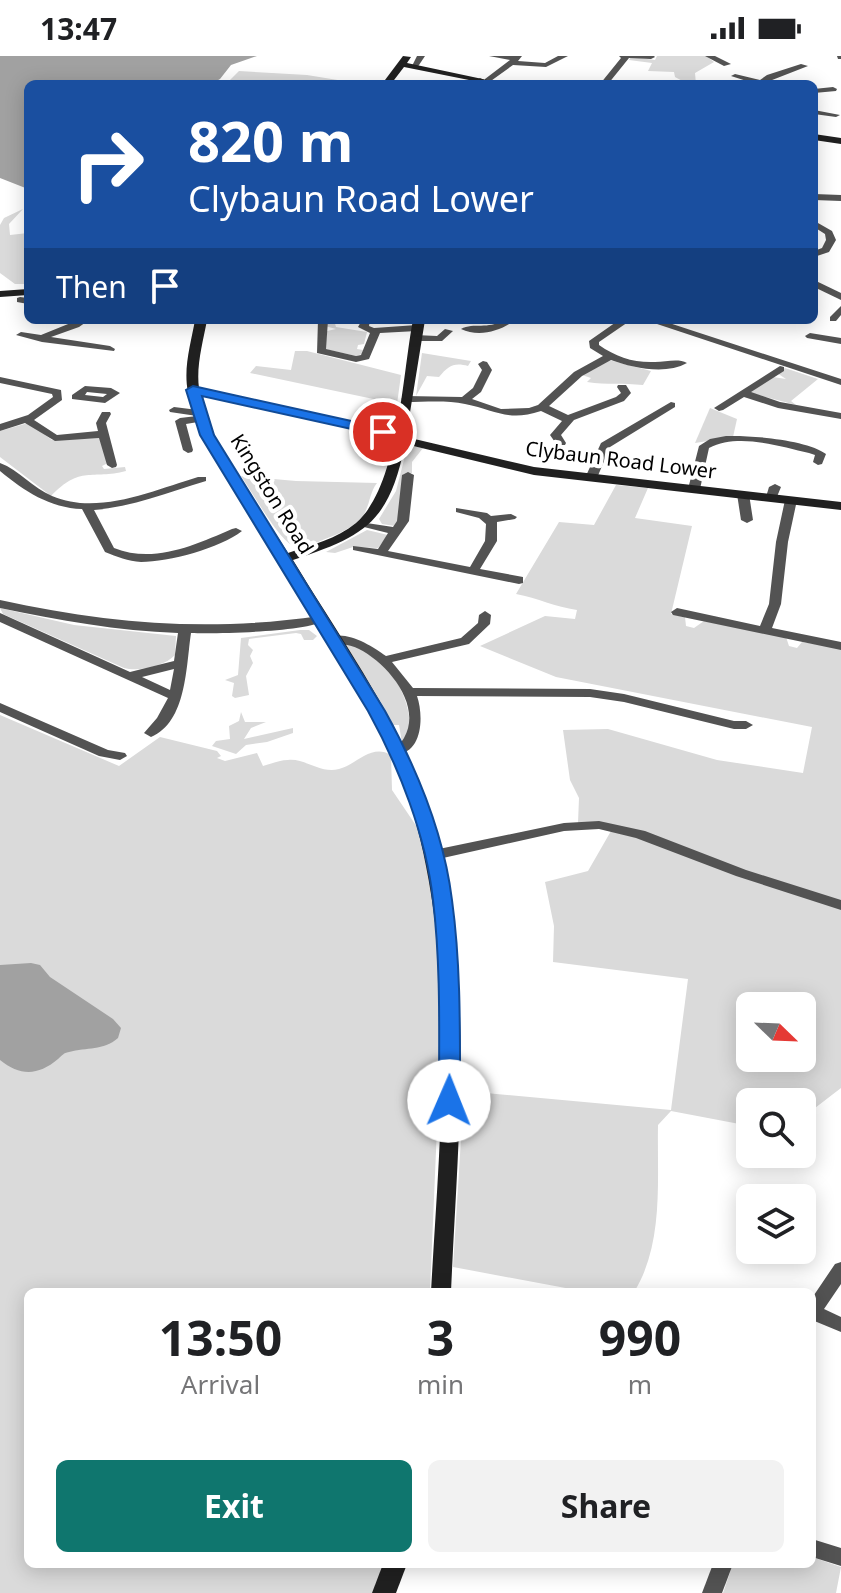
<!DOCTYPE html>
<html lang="en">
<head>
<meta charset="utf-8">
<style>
	body { margin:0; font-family:"Noto Sans",sans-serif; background:#f2f2f2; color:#202124; height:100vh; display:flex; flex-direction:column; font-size:30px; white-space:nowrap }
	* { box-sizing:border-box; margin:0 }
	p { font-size:26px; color:#757577 }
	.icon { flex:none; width:44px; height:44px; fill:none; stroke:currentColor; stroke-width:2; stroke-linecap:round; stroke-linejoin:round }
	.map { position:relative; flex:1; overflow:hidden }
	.panel { position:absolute; left:24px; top:1232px; width:792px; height:280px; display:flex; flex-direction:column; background:#fff; border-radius:12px; box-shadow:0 4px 20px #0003 }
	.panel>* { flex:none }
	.top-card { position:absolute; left:24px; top:24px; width:794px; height:244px; border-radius:12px; box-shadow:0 4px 20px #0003; background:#1a4fa0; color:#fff; overflow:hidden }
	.needle { width:52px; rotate:113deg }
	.buttons { position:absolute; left:736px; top:936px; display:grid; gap:16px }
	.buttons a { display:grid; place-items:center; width:80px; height:80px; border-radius:12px; background:#fff; box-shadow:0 4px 20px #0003; font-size:40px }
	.pin { position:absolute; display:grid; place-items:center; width:68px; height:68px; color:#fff; margin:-34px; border:4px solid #fff; border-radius:50%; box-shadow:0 2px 8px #0007 }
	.me { position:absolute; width:88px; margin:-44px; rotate:1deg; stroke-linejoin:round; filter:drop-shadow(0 0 6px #0008) }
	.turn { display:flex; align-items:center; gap:28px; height:168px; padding:0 32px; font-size:36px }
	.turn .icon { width:104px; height:104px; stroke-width:2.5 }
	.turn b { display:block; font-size:56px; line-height:68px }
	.then { display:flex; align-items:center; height:76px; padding:0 32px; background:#0003; gap:16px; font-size:30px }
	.eta { display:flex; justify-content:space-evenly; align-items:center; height:136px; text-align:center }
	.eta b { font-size:48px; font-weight:700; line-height:56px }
	.primary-button { display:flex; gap:16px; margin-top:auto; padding:16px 32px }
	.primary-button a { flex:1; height:92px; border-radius:12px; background:#0f766e; color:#fff; font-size:32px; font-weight:700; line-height:92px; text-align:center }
	.primary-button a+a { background:#f2f2f2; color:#202124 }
	.status { display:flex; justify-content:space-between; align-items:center; height:56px; padding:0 40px; background:#fff; direction:ltr }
	.status svg { height:22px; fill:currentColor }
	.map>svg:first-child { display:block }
	.green { fill:#dadada; fill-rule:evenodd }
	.water { fill:#a1a1a1 }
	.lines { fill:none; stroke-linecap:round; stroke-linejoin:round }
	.street { fill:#535353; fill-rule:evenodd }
	.secondary { fill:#202020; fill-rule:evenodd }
	.route { fill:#1a73e8; stroke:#114b97; stroke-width:2 }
	.labels { text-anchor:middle; stroke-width:8; stroke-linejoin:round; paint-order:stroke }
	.far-street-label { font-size:20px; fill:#000; stroke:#fff }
</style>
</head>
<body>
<div class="status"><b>13:47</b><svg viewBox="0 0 49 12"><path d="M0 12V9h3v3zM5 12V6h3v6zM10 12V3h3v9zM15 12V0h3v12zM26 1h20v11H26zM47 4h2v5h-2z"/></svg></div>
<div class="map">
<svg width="841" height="1537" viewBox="0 0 841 1537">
	<rect width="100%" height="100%" fill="#fff"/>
	<g class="green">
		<polygon points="657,0 706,0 714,6 695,17 696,28 688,28 675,21 674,16 648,15 652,7 629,4 631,1 655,4"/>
		<polygon points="239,15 307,19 362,28 226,28"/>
		<polygon points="23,153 9,168 10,179 28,177 28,228 15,228 0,217 0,169 4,162"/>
		<polygon points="326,264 334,264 336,271 367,276 364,288 358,289 357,293 363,294 362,298 356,300 325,293 327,275 336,273 325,270"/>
		<polygon points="295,295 307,295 401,319 397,348 250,317 256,310 291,314"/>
		<path d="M422,297L471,305L468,310C454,306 448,310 439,321L427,320L416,340Z"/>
		<path d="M609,304L651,315L643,329C623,327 607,329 587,326L591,322L582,319Z"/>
		<polygon points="785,312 818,323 791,345 796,349 751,337 750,334 773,321 786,323 777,317"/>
		<polygon points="710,352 737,363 733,381 695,387"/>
		<path d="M28,367L52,384L100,382L108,407L102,410L104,413L125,411L126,415C91,424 81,409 51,440L0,401V375Z"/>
		<polygon points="412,390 423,392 412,406 412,417 403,418 399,465 395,470 382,468 379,463 396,435 407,392"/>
		<path d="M241,420L296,425L377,427C369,437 370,451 362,461C354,471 337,479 325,483C316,487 303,493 294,490C279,485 251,434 241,420Z"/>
		<path d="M616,429L648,432L635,462L692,470L671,558L685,561L686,570L694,572L704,565L786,581L789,590L797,592L802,586L841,592V1032L802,1062V1046H750V1070L671,1055L658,1069C657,1125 664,1188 634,1236H587L453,1211L464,1035L671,1054L688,923L553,906L554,870L545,826L588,815L611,775L578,767L579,742L570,724L563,674L608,673L717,704L803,717L812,671L556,621L480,590L545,560L575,563L577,554C555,551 538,542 516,538L559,466L594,469ZM750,950H802V1002H750Z"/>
		<polygon points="367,474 388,479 378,492 353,491 335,497 326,496"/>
		<path d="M0,552L74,569L176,580L175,599C165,610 139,616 124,612L3,558Z"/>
		<polygon points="300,574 309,574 317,580 313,584 304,584 301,578 296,577 249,583 248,589 253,594 250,600 253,607 246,620 249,639 235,642 232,640 234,627 225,624 238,619 241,582"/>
		<path d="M343,588C383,592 411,637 410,673L402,687L399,669H393Z"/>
		<polygon points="241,656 245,666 266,666 251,672 244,683 293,672 293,677 267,686 246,689 236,698 212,690 216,685 230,683 229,670 239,665"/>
		<path d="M0,659L119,710L160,681L217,695L221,700L217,702L225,705L257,697L263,710C271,708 280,704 288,704C305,702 320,718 339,713C356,709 371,687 391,699L392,734L417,771L434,842L439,911L440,1001L430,1236H28V1508H384L373,1537H0Z"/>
		<polygon points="812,1501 841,1511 836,1537 723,1537 733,1508 812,1508"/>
	</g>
	<g class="water">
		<polygon points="0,0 257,0 231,9 220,23 211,28 28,28 28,133 0,122"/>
		<path d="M31,907L40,909L50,921L113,963L121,972L118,982C103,995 87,991 69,996C63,997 63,999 58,1003C38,1020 20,1020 0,1004V909Z"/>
	</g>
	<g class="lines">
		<g class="street">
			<polygon points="417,0 425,0 417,12 411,12"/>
			<polygon points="489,0 522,0 518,5 545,7 558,0 568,0 546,11 513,9 488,27 485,27 485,23 510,4"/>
			<polygon points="619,0 654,0 655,1 651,3 629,2 608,28 600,28 621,2"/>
			<polygon points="705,0 715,0 731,8 724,10"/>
			<polygon points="837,0 841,0 841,3 838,3"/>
			<polygon points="801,8 808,10 767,26 769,28 756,28 731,20 735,18 760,24 767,19"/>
			<polygon points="480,22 484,24 483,26 469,28"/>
			<polygon points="833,31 837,33 836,35 814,37 814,33"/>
			<polygon points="814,54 840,59 836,61 814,58"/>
			<polygon points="814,138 841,139 841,145 814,144"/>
			<polygon points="818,167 832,175 836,184 829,196 814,201 814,195 822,192 826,184 825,178 814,171"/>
			<polygon points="814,224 841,237 841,244 814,231"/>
			<polygon points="20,241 28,242 28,248 17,246 17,242"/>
			<polygon points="841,250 841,259 836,265 830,265 830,261"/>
			<polygon points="78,264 89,264 79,271 51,281 110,290 115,293 114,295 42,286 16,279 21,276 41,279"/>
			<polygon points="318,264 328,264 326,293 356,300 361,299 370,277 358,271 362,264 370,264 369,270 374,272 417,269 422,272 417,275 380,277 369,303 356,306 317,297"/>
			<path d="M503,264H515C500,276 478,281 461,273C474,266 488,274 503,264Z"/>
			<path d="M619,264H631L599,286V289C616,301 634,307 655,306C666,306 678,302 687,307C666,319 633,312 611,304L582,320L549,350L568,359L616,341L621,337L617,331L618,329H626L631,337L624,345L574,364L561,379L566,387L565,389H557L550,379L562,365L541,355C508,366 495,354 465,348C447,344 425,346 406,346L401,343L406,340L462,341L473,332L482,314L478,308L483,305L487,306L492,314L481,336L472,343L501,353L529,352L538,349L574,316L603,300L590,292L589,285Z"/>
			<polygon points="645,264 660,264 841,323 841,329"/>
			<polygon points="445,273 453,275 442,285 415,285 410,282 415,279 437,280"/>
			<polygon points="810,277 841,282 841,288 807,282 805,280"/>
			<polygon points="780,310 784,311 784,315 751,336 780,346 841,357 841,363 778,352 744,341 723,354 719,355 714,352"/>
			<polygon points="0,321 61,334 62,344 34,364 57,379 98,375 96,367 102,356 110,356 111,358 106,367 117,409 116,411 112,412 107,409 99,382 55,385 25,367 0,375 0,368 28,359 53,341 52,338 0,327"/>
			<path d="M85,330L111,332L120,337L105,347L72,343V339ZM87,336L107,338L103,341L85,339Z"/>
			<polygon points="193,331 383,373 388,376 383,379 189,336 189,332"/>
			<polygon points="671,346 675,347 675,351 610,391 597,422 591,425 587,424 585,422 601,387"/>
			<polygon points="174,351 198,354 203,357 199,360 204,361 204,365 186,368 193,394 192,396 188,397 183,394 175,365 180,362 197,360 170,356 169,354"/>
			<path d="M726,380C751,379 808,384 826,398L822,408L818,409L813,406L815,399L809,397C779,390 738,377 709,392L700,433L694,436L690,435L688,433L699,390L710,383Z"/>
			<path d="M0,407C19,414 33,432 52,440C98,460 154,434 198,421H206V425C169,436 132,451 94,454L114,492C154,508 195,489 232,473L236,472L242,475C220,492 169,506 141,506C128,505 117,501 105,496L82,453C50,452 24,435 0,415Z"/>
			<polygon points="408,416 414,419 409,465 388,495 470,511 485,485 486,468 479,462 456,456 456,452 487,457 491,460 511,458 517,461 515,463 497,466 497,485 480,513 523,521 523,527 519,528 353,494 353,490 378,493 388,477 360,470 360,466 393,471 397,465 402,419"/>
			<polygon points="775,428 781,431 776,443 768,443 766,441 769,431"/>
			<polygon points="743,435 749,438 753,464 747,467 741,464 737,438"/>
			<polygon points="791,441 797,444 788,486 781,548 772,572 841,586 841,594 673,559 671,556 677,552 760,570 769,548 776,486 785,444"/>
			<path d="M0,544C109,568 209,576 320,560L326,564C308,576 217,578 191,577C186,610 187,666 151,681L144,677L157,662L168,642L0,566V557L130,616L174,605L178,577C118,575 59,564 0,552ZM174,613L170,634L142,621Z"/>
			<path d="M485,555L491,559L490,568L469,588L392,606L413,632L590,633L624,638L734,665H746L753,669L746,673H734L624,646L590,641L417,640C424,660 423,701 392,698L390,695C395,691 401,688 404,682C423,649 387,607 359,593C349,588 338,588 328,586L326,583C343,572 371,589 386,600L461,582L478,567L479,559Z"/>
			<polygon points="0,647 108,694 125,697 127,700 120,704 99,700 0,656"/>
			<polygon points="599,765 645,775 746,814 841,844 841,854 736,820 636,782 599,773 564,775 434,804 427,799 434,794 564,767"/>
			<polygon points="841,1206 841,1228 824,1253 841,1261 841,1276 812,1264 812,1242 835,1208"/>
			<polygon points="812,1483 841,1492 841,1510 812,1501"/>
			<polygon points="713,1508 733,1508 722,1537 702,1537"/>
		</g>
		<g class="secondary">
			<polygon points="403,0 411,1 407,7 506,28 489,28 404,11 391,28 382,28"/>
			<polygon points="814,78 841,82 841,88 814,84"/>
			<polygon points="28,233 28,239 0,241 0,235"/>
			<path d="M195,264H207C203,286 196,310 199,332C207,386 259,450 288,497C311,489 337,483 356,467C399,430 402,320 413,264H425L406,381L534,411L841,446V454L534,419L405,388C389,467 365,480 293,504C337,577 398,662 425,742C478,901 458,1072 451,1236H431C440,1072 459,903 409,743C394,695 367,652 341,609C314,562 286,515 257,469C231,426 198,385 188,336C183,312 191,287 195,264Z"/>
			<polygon points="383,1508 407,1508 396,1537 372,1537"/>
		</g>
	</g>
	<path class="route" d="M193,330L383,372L390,376L383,380L202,340L214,379L385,655C416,711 444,779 452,844C461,910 460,978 460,1045L457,1050H442L439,1045C439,978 441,911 433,844C426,780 399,711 368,655L200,379L186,334Z"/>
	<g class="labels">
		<g class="far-street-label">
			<text transform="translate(621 404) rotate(7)" y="7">Clybaun Road Lower</text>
			<text transform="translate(272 438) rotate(58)" y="7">Kingston Road</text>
		</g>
	</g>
</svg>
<div class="buttons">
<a><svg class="needle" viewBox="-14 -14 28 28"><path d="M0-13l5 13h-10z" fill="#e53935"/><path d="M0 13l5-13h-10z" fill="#757577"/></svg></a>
<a><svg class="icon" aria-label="search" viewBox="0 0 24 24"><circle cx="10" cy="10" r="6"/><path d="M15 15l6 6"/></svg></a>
<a><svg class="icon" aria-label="layers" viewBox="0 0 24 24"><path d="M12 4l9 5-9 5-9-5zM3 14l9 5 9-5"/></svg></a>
</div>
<div class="pin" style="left:383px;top:376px;background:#d93025"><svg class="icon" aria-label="arrive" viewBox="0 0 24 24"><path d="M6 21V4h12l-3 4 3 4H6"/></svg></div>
<svg class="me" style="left:449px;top:1045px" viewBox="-20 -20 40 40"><circle r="19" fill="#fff"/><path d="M0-13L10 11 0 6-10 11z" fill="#1a73e8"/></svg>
<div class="top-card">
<div class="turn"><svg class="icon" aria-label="right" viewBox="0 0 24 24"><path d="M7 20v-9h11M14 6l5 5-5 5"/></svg><div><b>820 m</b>Clybaun Road Lower</div></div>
<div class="then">Then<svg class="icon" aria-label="arrive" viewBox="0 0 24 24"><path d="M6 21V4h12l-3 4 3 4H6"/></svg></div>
</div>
<section class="panel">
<div class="eta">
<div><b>13:50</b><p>Arrival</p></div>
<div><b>3</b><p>min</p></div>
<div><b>990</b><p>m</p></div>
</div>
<div class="primary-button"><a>Exit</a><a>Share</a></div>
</section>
</div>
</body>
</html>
